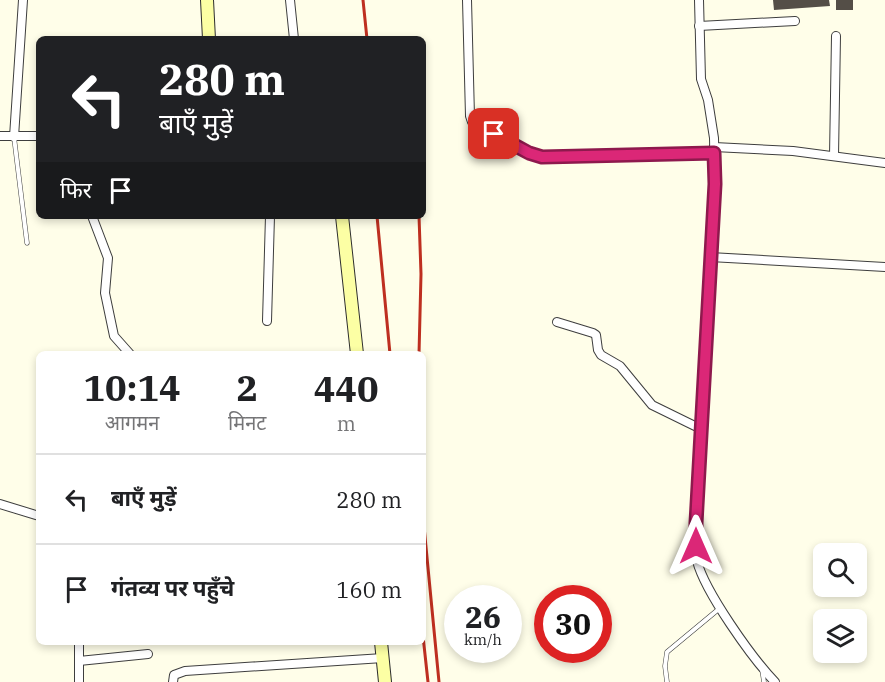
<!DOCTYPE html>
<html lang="hi">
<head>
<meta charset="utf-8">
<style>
	body { margin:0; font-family:"IBM Plex Serif","Noto Sans Devanagari",serif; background:#f6f6f6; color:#202124; height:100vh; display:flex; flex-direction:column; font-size:22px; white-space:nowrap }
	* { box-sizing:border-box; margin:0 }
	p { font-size:20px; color:#757577 }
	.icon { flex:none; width:33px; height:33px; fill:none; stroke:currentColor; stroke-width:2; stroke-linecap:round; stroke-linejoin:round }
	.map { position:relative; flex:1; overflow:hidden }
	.side { position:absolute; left:36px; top:351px; width:390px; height:294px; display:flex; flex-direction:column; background:#fff; border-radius:9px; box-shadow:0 3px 9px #0003 }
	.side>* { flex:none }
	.hud { position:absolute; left:36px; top:36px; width:390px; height:183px; border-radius:9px; box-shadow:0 3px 9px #0003; background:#202124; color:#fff; overflow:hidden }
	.controls { position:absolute; left:813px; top:543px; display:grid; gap:12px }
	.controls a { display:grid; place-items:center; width:54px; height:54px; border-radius:9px; background:#fff; box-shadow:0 3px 9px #0003; font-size:30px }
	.speed { position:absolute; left:444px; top:585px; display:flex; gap:12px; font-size:30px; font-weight:700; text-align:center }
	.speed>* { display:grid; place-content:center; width:78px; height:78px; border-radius:50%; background:#fff; box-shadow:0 3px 9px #0003; line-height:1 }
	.speed small { font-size:15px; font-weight:400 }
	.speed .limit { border:9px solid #d22; background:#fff; color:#111 }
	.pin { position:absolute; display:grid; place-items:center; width:51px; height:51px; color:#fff; margin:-26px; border-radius:12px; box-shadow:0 3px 9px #0006 }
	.me { position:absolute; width:66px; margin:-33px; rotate:0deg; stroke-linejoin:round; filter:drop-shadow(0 0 4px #0008) }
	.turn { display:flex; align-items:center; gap:21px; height:126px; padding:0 24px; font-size:27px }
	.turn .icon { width:78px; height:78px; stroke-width:2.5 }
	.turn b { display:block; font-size:42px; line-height:51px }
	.then { display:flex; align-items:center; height:57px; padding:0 24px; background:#0003; gap:12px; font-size:22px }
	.eta { display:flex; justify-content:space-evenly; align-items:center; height:102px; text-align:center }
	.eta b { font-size:36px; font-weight:800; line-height:42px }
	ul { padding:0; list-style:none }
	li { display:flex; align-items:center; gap:18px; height:90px; padding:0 24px; border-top:2px solid #e0e0e0 }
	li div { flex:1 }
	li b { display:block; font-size:22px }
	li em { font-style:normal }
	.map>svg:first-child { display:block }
	.building { fill:#544e47 }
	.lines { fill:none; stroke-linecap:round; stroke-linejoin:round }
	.lane-casing { stroke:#3e3e3e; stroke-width:5 }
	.street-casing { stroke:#3e3e3e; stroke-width:10 }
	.secondary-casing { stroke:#2d2d2d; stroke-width:14 }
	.lane { stroke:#fff; stroke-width:4 }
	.street { stroke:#fff; stroke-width:8 }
	.secondary { stroke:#fcffa4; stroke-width:12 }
	.rail { stroke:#be2f20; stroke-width:3 }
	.route-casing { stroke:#8e194d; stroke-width:15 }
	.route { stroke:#db2777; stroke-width:10 }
</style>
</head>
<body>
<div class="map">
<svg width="885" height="682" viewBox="0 0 885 682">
	<rect width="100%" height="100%" fill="#fffee9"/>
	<g class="building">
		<polygon points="773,0 829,0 830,6 774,10"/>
		<rect x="836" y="0" width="17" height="10"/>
	</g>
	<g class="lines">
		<g class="lane-casing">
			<g id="lane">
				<polyline points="14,137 27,243"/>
				<polyline points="762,669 764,682"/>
				<polyline points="667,682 665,666 667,652 720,608"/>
			</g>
		</g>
		<g class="street-casing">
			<g id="street">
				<polyline points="290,0 294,39"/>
				<polyline points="467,0 470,116 472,122 477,125 529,152 542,157 714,153"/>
				<path d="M699,0L701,79L708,100L714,138L715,184L696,523C695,535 694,549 697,561C705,592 752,658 775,682"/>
				<polyline points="699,26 795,21"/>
				<polyline points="0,136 39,136"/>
				<polyline points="14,137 23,0"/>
				<polyline points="714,147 793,151 885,163"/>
				<polyline points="834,156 836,36"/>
				<polyline points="92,216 108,258 105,293 114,336 130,354"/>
				<polyline points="710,257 885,267"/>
				<polyline points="267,321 270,216"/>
				<polyline points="557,322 593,333 596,335 598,350 601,355 620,366 652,405 701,429"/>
				<polyline points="0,504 39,516"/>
				<polyline points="79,661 148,654"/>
				<polyline points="79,682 79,642"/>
				<polyline points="173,682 174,675 185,671 383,658"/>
			</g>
		</g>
		<g class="secondary-casing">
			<g id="secondary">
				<polyline points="207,0 209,39"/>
				<polyline points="342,216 357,354"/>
				<polyline points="381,642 385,682"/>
			</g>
		</g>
		<use href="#lane" class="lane"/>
		<use href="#street" class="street"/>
		<use href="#secondary" class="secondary"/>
		<g class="rail">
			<polyline points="363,0 367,39"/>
			<polyline points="377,216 390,354"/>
			<polyline points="419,354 421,274 419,216"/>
			<polyline points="423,516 439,682"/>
			<polyline points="423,636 428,682"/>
		</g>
	</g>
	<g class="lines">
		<g class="route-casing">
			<polyline id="route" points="494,134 529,153 542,157 714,153 715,184 696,523 696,546"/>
		</g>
		<use href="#route" class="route"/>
	</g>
</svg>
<div class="controls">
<a><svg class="icon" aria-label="search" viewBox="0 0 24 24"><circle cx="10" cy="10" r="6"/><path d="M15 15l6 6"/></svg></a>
<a><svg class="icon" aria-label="layers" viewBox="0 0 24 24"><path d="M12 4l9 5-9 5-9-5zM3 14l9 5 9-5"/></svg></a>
</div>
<div class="speed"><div>26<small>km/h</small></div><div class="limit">30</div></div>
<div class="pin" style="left:494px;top:134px;background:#d93025"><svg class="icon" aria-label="arrive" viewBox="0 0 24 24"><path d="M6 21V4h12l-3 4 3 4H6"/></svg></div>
<svg class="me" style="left:696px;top:546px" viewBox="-20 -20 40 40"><path d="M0-17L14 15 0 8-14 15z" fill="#db2777" stroke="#fff" stroke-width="4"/></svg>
<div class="hud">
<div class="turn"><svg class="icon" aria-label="left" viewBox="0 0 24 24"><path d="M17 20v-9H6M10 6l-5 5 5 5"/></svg><div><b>280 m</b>बाएँ मुड़ें</div></div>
<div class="then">फिर<svg class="icon" aria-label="arrive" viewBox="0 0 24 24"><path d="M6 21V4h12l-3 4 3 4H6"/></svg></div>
</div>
<section class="side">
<div class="eta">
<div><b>10:14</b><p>आगमन</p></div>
<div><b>2</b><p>मिनट</p></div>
<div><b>440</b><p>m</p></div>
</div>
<ul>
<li><svg class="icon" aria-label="left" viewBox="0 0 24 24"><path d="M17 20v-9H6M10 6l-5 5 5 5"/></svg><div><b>बाएँ मुड़ें</b></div><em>280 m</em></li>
<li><svg class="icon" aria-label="arrive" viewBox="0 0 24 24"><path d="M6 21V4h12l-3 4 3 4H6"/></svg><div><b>गंतव्य पर पहुँचे</b></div><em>160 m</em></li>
</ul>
</section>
</div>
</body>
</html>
